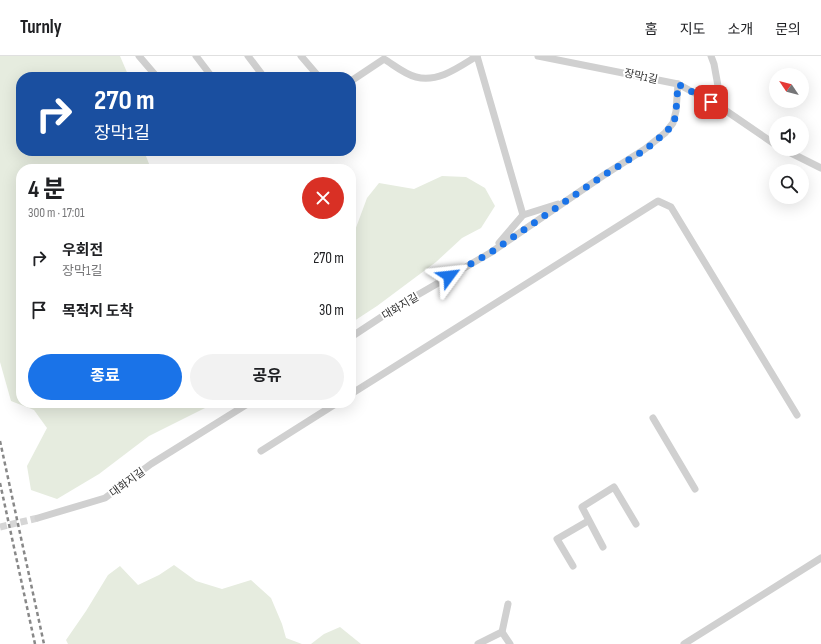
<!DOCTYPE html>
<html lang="ko">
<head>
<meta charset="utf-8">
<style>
	body { margin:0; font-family:"Sofia Sans Condensed","Noto Sans KR",sans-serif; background:#f2f2f2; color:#202124; height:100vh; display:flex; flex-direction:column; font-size:15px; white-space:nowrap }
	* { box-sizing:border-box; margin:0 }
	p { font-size:13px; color:#757577 }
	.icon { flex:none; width:22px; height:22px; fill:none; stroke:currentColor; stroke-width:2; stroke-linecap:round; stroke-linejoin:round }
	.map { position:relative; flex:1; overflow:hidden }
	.sheet { position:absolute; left:16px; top:108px; width:340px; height:244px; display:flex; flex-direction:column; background:#fff; border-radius:16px; box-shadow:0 4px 16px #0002 }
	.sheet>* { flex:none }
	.banner { position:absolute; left:16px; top:16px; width:340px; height:84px; border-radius:16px; box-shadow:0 4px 16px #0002; background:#1a4fa0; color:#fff; overflow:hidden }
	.needle { width:26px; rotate:305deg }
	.fabs { position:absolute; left:769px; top:12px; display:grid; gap:8px }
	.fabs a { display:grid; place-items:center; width:40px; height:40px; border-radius:50%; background:#fff; box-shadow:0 4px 16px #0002; font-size:20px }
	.pin { position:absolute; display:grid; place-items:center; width:34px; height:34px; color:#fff; margin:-17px; border-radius:8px; box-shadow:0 2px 6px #0006 }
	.me { position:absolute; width:44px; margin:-22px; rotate:60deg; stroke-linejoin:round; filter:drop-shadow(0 0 3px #0008) }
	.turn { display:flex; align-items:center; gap:14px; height:84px; padding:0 12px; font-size:18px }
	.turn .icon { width:52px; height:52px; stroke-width:2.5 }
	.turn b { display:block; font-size:28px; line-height:34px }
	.round { display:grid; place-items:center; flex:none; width:42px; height:42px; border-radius:21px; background:#f2f2f2 }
	.headline { display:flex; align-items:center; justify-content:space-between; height:68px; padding:0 12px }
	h1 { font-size:24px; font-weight:700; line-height:30px }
	.primary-button { display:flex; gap:8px; margin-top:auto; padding:8px 12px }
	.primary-button a { flex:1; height:46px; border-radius:24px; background:#1a73e8; color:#fff; font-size:16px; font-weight:700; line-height:46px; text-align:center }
	.primary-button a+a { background:#f2f2f2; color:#202124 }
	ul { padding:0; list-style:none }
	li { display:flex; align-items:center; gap:12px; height:52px; padding:0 12px }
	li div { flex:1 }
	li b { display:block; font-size:15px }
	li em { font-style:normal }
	header { display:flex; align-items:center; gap:24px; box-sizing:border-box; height:56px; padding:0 20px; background:#fff; border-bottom:1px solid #e0e0e0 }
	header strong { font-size:19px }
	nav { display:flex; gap:22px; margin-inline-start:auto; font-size:14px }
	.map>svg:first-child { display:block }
	.green { fill:#e6ecdf }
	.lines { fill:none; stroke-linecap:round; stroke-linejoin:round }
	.minor-tunnel { stroke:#d6d6d6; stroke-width:7; stroke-dasharray:7 3.5; stroke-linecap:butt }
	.minor { stroke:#d0d0d0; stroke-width:7 }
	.rail { stroke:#888; stroke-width:2.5; stroke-dasharray:4 3; stroke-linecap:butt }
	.route { stroke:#1a73e8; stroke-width:7; stroke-dasharray:0 12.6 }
	.labels { text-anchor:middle; stroke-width:4; stroke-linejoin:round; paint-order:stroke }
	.street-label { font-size:11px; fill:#333; stroke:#fff }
</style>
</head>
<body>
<header>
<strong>Turnly</strong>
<nav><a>홈</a><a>지도</a><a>소개</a><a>문의</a></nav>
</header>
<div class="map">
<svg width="821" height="588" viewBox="0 0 821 588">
	<rect width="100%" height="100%" fill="#fff"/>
	<g class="green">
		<polygon points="0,0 120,0 129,21 21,21 21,95 144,95 151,113 21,113 21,347 215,347 149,380 99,418 57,443 31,434 27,410 47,372 34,354 11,345 0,306"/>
		<polygon points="442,120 466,121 485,132 495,150 481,172 462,182 436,206 377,250 351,267 351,177 354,177 367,142 379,127 414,133"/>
		<polygon points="174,509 196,525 222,533 251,524 271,542 282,568 286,582 302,588 68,588 66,584 86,555 108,519 120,510 138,529 159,519"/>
		<polygon points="340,571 361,588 311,588 324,578"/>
	</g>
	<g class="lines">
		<polyline class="minor-tunnel" points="0,471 38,462"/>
		<g class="minor">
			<polyline points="139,0 157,21"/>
			<polyline points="196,0 212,21"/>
			<polyline points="248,0 264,21"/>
			<polyline points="301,0 319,21"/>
			<polyline points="477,0 523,159"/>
			<polyline points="538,0 678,28 722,52 776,89"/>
			<polyline points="711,0 714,8 722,52"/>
			<path d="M351,25L384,3C394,9 404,18 416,21C438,27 459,11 477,0"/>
			<polyline points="783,93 821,112"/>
			<polyline points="499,187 523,159 558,148"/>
			<polyline points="351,281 395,252 490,197 604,119 645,93 665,77 673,67 676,55 678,28"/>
			<polyline points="351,338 658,145 671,151 797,359"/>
			<polyline points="653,362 695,433"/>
			<polyline points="261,395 337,347"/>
			<polyline points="38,462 105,442 151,408 249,347"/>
			<polyline points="603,491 582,451 614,431 636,468"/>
			<polyline points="573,510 557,483 588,465"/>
			<polyline points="502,576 510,588"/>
			<polyline points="478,588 502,576 508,548"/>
			<polyline points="684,588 821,502"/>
		</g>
		<g class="rail">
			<polyline points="0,385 44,588"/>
			<polyline points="0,427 35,588"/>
		</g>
	</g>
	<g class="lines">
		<polyline class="route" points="449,220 490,197 604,119 645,94 665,77 674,67 676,55 678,28 711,46"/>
	</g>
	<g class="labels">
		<g class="street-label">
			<text transform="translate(641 20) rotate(12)" y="4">장막1길</text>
			<text transform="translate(400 250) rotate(-31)" y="4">대화지길</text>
			<text transform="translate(127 426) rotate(-36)" y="4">대화지길</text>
		</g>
	</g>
</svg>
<div class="fabs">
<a><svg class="needle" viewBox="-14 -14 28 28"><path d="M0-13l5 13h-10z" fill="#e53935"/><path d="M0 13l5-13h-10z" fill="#757577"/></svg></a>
<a><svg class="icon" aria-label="sound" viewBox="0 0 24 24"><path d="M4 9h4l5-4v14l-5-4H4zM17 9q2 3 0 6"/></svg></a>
<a><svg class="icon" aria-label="search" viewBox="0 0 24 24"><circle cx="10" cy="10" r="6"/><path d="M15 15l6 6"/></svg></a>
</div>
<div class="pin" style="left:711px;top:46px;background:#d93025"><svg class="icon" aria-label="arrive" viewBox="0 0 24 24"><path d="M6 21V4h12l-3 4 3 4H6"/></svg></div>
<svg class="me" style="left:449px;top:220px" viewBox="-20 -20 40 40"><path d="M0-17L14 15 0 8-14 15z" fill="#1a73e8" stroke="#fff" stroke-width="4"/></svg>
<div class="banner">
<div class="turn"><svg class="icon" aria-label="right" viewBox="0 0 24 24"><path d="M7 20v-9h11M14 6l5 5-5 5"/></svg><div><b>270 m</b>장막1길</div></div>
</div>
<section class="sheet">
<div class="headline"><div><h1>4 분</h1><p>300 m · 17:01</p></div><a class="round" style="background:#d93025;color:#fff"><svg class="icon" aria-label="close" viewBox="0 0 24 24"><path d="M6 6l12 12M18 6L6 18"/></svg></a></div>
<ul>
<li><svg class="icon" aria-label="right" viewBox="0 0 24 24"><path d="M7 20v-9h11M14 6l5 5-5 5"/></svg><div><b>우회전</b><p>장막1길</p></div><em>270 m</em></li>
<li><svg class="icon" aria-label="arrive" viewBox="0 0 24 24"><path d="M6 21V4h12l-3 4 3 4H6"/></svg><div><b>목적지 도착</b></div><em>30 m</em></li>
</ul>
<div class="primary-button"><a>종료</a><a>공유</a></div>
</section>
</div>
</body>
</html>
